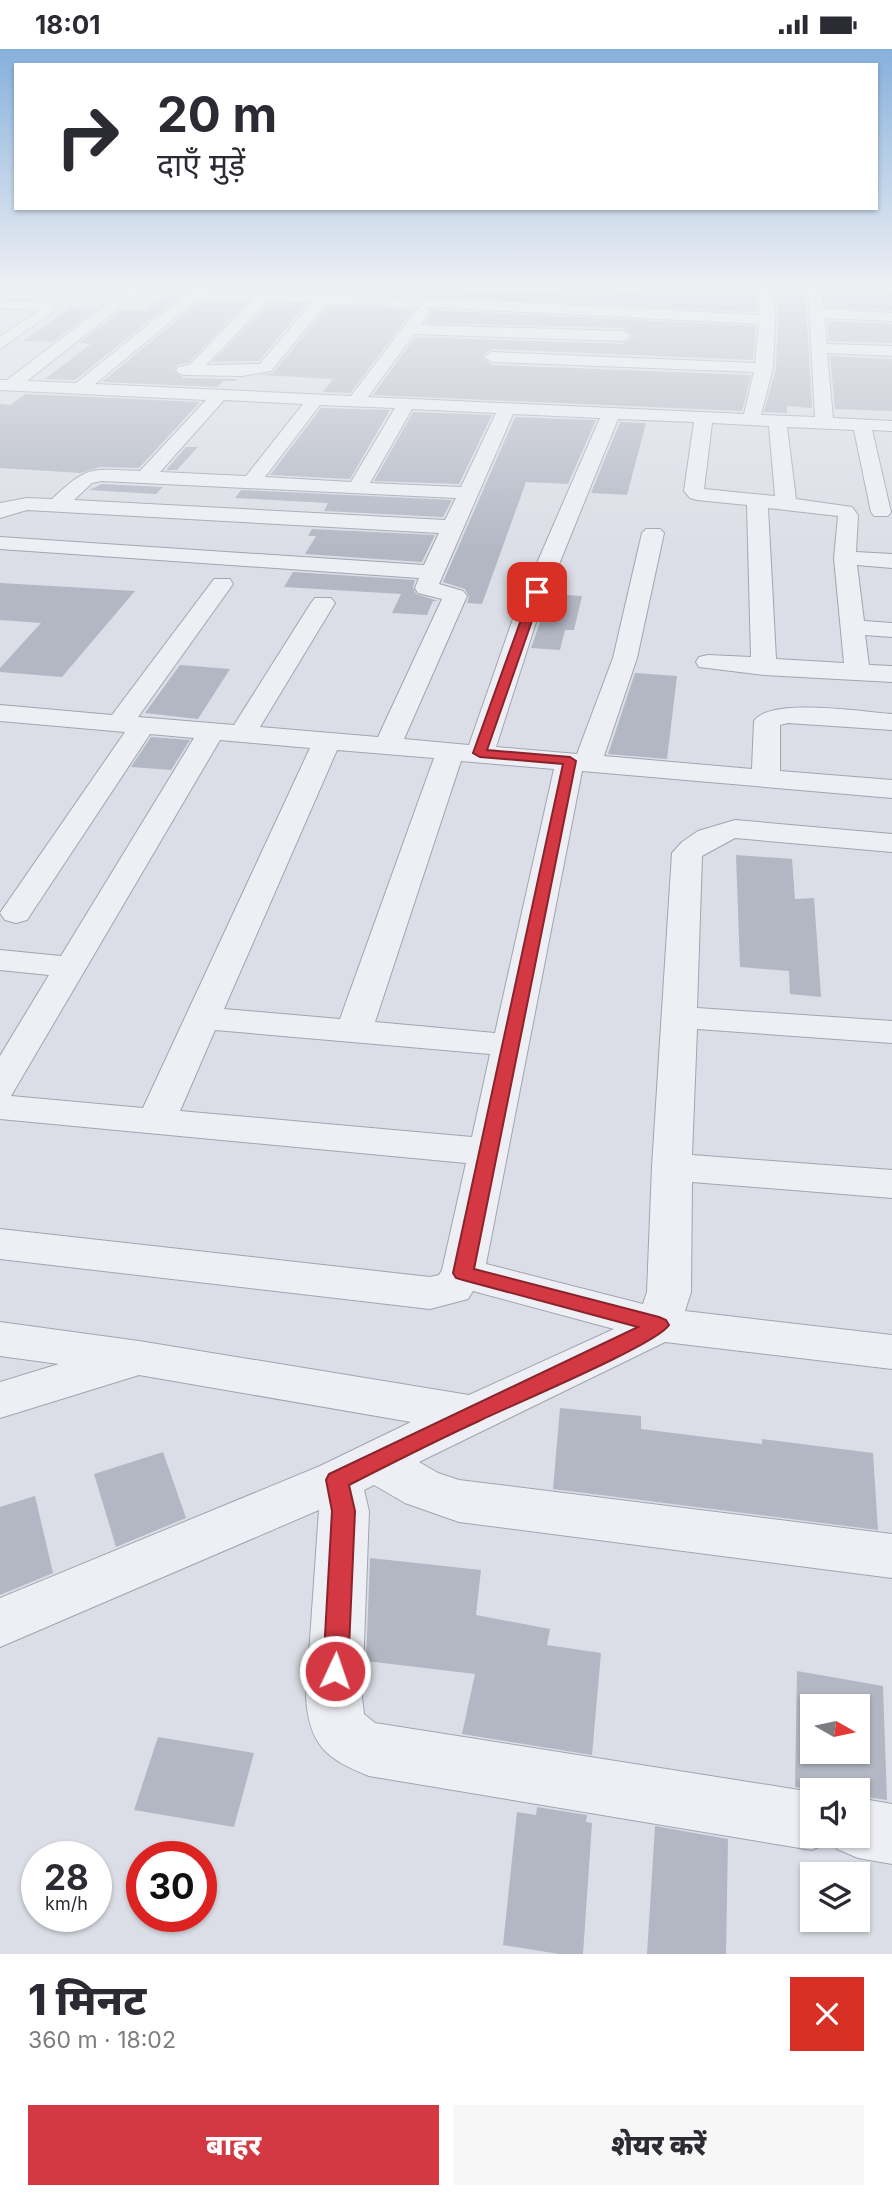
<!DOCTYPE html>
<html lang="hi">
<head>
<meta charset="utf-8">
<style>
	body { margin:0; font-family:Inter,"Noto Sans Devanagari",sans-serif; background:#f7f7f7; color:#2b2b33; height:100vh; display:flex; flex-direction:column; font-size:26px; white-space:nowrap }
	* { box-sizing:border-box; margin:0 }
	p { font-size:23px; color:#7c7c81 }
	.icon { flex:none; width:38px; height:38px; fill:none; stroke:currentColor; stroke-width:2; stroke-linecap:round; stroke-linejoin:round }
	.map { position:relative; height:1905px; overflow:hidden }
	.details { display:flex; flex-direction:column; background:#fff; flex:1 }
	.details>* { flex:none }
	.banner { position:absolute; left:14px; top:14px; width:864px; height:147px; border-radius:0px; box-shadow:0 2px 5px #0004; background:#fff; color:#2b2b33; overflow:hidden }
	.needle { width:46px; rotate:99deg }
	.fabs { position:absolute; left:800px; top:1645px; display:grid; gap:14px }
	.fabs a { display:grid; place-items:center; width:70px; height:70px; border-radius:0px; background:#fff; box-shadow:0 2px 5px #0004; font-size:35px }
	.speed { position:absolute; left:21px; top:1792px; display:flex; gap:14px; font-size:35px; font-weight:700; text-align:center }
	.speed>* { display:grid; place-content:center; width:91px; height:91px; border-radius:50%; background:#fff; box-shadow:0 2px 5px #0004; line-height:1 }
	.speed small { font-size:18px; font-weight:400 }
	.speed .limit { border:10px solid #d22; background:#fff; color:#111 }
	.pin { position:absolute; display:grid; place-items:center; width:60px; height:60px; color:#fff; margin:-30px; border-radius:14px; box-shadow:0 4px 10px #0006 }
	.me { position:absolute; width:77px; margin:-38px; rotate:3deg; stroke-linejoin:round; filter:drop-shadow(0 0 5px #0008) }
	.turn { display:flex; align-items:center; gap:24px; height:147px; padding:0 28px; font-size:32px }
	.turn .icon { width:91px; height:91px; stroke-width:2.5 }
	.turn b { display:block; font-size:49px; line-height:60px }
	.round { display:grid; place-items:center; flex:none; width:74px; height:74px; border-radius:0px; background:#f7f7f7 }
	.summary { display:flex; align-items:center; justify-content:space-between; height:119px; padding:0 28px }
	h1 { font-size:42px; font-weight:800; line-height:52px }
	.action { display:flex; gap:14px; margin-top:auto; padding:14px 28px }
	.action a { flex:1; height:80px; border-radius:0px; background:#d33843; color:#fff; font-size:28px; font-weight:800; line-height:80px; text-align:center }
	.action a+a { background:#f7f7f7; color:#2b2b33 }
	.status { display:flex; justify-content:space-between; align-items:center; height:49px; padding:0 35px; background:#fff; direction:ltr }
	.status svg { height:19px; fill:currentColor }
	.map>svg:first-child { display:block }
	.building { fill:#b2b7c3; fill-rule:evenodd }
	.lines { fill:none; stroke-linecap:round; stroke-linejoin:round }
	.minor-casing { stroke:#a0a5b0; stroke-width:2 }
	.minor { fill:#edeff4; fill-rule:evenodd }
	.route { fill:#d33843; stroke:#89242c; stroke-width:2 }
</style>
</head>
<body>
<div class="status"><b>18:01</b><svg viewBox="0 0 49 12"><path d="M0 12V9h3v3zM5 12V6h3v6zM10 12V3h3v9zM15 12V0h3v12zM26 1h20v11H26zM47 4h2v5h-2z"/></svg></div>
<div class="map">
<svg width="892" height="1905" viewBox="0 0 892 1905">
	<rect width="100%" height="100%" fill="#dbdee6"/>
	<g class="building">
		<polygon points="175,238 191,238 75,331 45,330 91,295 79,294 122,261 145,262"/>
		<polygon points="222,238 303,238 299,242 319,243 213,240"/>
		<polygon points="715,238 755,238 756,263 423,247 429,239 615,247 616,244 714,247"/>
		<polygon points="775,238 805,238 812,359 787,357 787,364 764,363 776,319 778,271"/>
		<polygon points="825,238 884,238 884,242 892,242 892,261 826,258"/>
		<polygon points="199,253 246,254 188,314 178,315 174,322 184,329 238,330 235,332 223,332 218,338 102,333"/>
		<polygon points="268,256 305,256 259,312 212,313"/>
		<polygon points="327,258 414,260 350,344 323,343 333,330 261,326 273,324"/>
		<polygon points="70,259 97,260 53,293 23,292"/>
		<polygon points="432,261 756,277 753,311 492,300 482,307 492,316 751,326 742,362 373,346 415,288 623,295 633,288 623,279 425,274"/>
		<polygon points="827,272 892,275 892,294 829,292"/>
		<polygon points="830,307 892,310 892,362 835,360"/>
		<polygon points="25,345 200,353 139,419 100,418 81,424 0,419 0,355 11,356"/>
		<polygon points="321,359 390,361 350,430 270,426"/>
		<polygon points="413,363 492,366 459,435 374,432"/>
		<polygon points="515,368 596,371 568,435 526,433 482,555 467,554 469,548 465,540 443,533"/>
		<polygon points="620,373 646,374 627,446 591,444"/>
		<polygon points="186,398 198,398 177,421 166,421"/>
		<polygon points="102,435 163,438 156,445 89,441"/>
		<polygon points="241,441 452,451 443,468 324,462 328,454 235,449"/>
		<polygon points="312,480 435,486 422,513 305,505 316,487 308,487"/>
		<polygon points="293,523 415,531 413,538 416,545 438,552 433,552 427,566 392,564 401,545 284,538"/>
		<polygon points="0,534 69,538 135,542 62,628 0,623 0,619 41,574 0,571"/>
		<polygon points="550,545 582,547 574,581 565,581 560,601 531,599"/>
		<polygon points="180,616 230,620 198,670 145,664"/>
		<polygon points="635,624 677,627 667,710 608,705"/>
		<polygon points="151,688 190,691 171,721 131,718"/>
		<polygon points="736,806 792,810 795,850 814,849 821,948 790,945 789,922 740,918"/>
		<polygon points="560,1359 641,1367 641,1380 762,1395 762,1390 873,1404 878,1481 553,1440"/>
		<polygon points="163,1403 186,1469 116,1498 94,1425"/>
		<polygon points="35,1447 53,1524 0,1546 0,1458"/>
		<polygon points="370,1509 481,1521 476,1566 550,1580 547,1596 601,1604 592,1706 462,1685 475,1625 366,1612"/>
		<path d="M797,1622L883,1637L887,1751L858,1747V1741H814L795,1738ZM812,1657H858V1703H812Z"/>
		<polygon points="158,1688 254,1704 234,1778 134,1761"/>
		<polygon points="537,1758 587,1766 586,1773 592,1774 583,1905 559,1905 503,1896 517,1763 536,1766"/>
		<polygon points="655,1777 728,1790 726,1905 647,1905"/>
	</g>
	<g class="lines">
		<g class="minor-casing">
			<g id="minor">
				<path d="M130,238H146L27,332L76,334L195,238H211L207,242L520,253L759,266L758,238H772L775,271L773,319L761,366L815,368L808,238H822L824,260L892,264V272L824,269L827,295L892,297V307L827,304L833,369L892,372V382L872,381L891,463L888,467H874L871,463L854,381L787,378L796,450L852,458L858,466L856,503L892,505V519L857,516L864,572L892,574V588L865,586L869,616L892,617V633L764,626L699,618L696,613L699,608L708,606L751,608L747,456L697,451L690,449L684,442L694,373L618,370L538,567L496,698L577,705L613,609L642,484L646,480H660L664,484L637,609L604,707L752,720L754,672C770,648 863,663 892,665V681L788,674L780,676V722L892,731V749L582,722L486,1215L643,1255L647,1243L652,1118L672,804L682,793L698,782L735,771L892,785V803L735,789L702,807L697,959L892,972V994L697,980L692,1106L892,1121V1149L692,1133L691,1243L685,1262L892,1286V1320L665,1293L419,1413L438,1424L459,1431L892,1485V1529L459,1473L405,1454L374,1436L364,1441L369,1462L362,1648L364,1665L375,1674L812,1743V1787H858V1749L892,1755V1815L858,1809L837,1800L833,1791L812,1801L369,1727C326,1710 309,1696 306,1648L319,1461L0,1598V1549L320,1417L411,1373L139,1326L0,1369V1333L59,1315L0,1307V1273L139,1292L469,1346L614,1280L473,1242L468,1250L430,1260L0,1210V1180L430,1228L439,1226L442,1221L466,1114L0,1070V1007L49,926L0,921V901L61,907L194,689L150,685L27,871L16,874L5,871L0,864L125,683L0,672V656L112,666L214,530H230L233,535L138,668L234,676L311,554L315,549H331L335,554L260,678L378,688L442,550L418,544L415,539L419,529L0,500V488L424,516L439,484L27,461L0,469V454L27,449L52,450C88,416 91,420 140,422L206,351L0,341V331H7ZM198,250L252,252L189,316L178,318L176,321L178,324L184,326L242,327L271,322L326,255L421,258L418,259L351,347L95,335ZM267,253L311,254L260,315L206,316ZM425,258L759,275L755,314L492,303L484,308L492,313L754,323L744,365L368,348L414,285L623,292L631,287L623,282L420,276L430,262ZM224,351L303,355L246,427L160,423ZM320,356L395,359L351,433L265,428ZM412,360L496,364L461,438L370,434ZM513,365L600,369L514,567L469,696L404,690L467,547L463,542L439,535ZM712,374L769,377L775,447L704,440ZM102,432L456,449L445,471L74,451L92,434ZM768,459L838,467L834,509L844,614L776,610ZM220,691L310,699L143,1059L11,1047ZM337,701L434,709L340,970L224,960ZM461,712L554,720L495,984L375,973ZM215,981L490,1005L472,1088L180,1062Z"/>
				<polygon points="0,251 44,253 57,260 0,300 0,288 39,261 0,259"/>
			</g>
		</g>
		<use href="#minor" class="minor"/>
	</g>
	<linearGradient id="sky" x2="0" y2="1"><stop stop-color="#86b0dc"/><stop offset="0.47" stop-color="#eff0f4"/><stop offset="1" stop-color="#eff0f4" stop-opacity="0"/></linearGradient>
	<rect width="892" height="505" fill="url(#sky)"/>
	<path class="route" d="M537,540L542,543L487,701L570,708L576,712L474,1220L659,1268L666,1271L669,1276C658,1295 509,1357 479,1372C435,1392 392,1414 349,1436L355,1462L348,1622L344,1630L335,1633L326,1630L323,1622L332,1462L326,1431L329,1425L638,1278L463,1231L456,1229L453,1224L563,715L480,708L473,704L531,543Z"/>
</svg>
<div class="fabs">
<a><svg class="needle" viewBox="-14 -14 28 28"><path d="M0-13l5 13h-10z" fill="#e53935"/><path d="M0 13l5-13h-10z" fill="#7c7c81"/></svg></a>
<a><svg class="icon" aria-label="sound" viewBox="0 0 24 24"><path d="M4 9h4l5-4v14l-5-4H4zM17 9q2 3 0 6"/></svg></a>
<a><svg class="icon" aria-label="layers" viewBox="0 0 24 24"><path d="M12 4l9 5-9 5-9-5zM3 14l9 5 9-5"/></svg></a>
</div>
<div class="speed"><div>28<small>km/h</small></div><div class="limit">30</div></div>
<div class="pin" style="left:537px;top:543px;background:#d93025"><svg class="icon" aria-label="arrive" viewBox="0 0 24 24"><path d="M6 21V4h12l-3 4 3 4H6"/></svg></div>
<svg class="me" style="left:335px;top:1622px" viewBox="-20 -20 40 40"><circle r="17" fill="#d33843" stroke="#fff" stroke-width="3"/><path d="M0-11L8 9 0 5-8 9z" fill="#fff"/></svg>
<div class="banner">
<div class="turn"><svg class="icon" aria-label="right" viewBox="0 0 24 24"><path d="M7 20v-9h11M14 6l5 5-5 5"/></svg><div><b>20 m</b>दाएँ मुड़ें</div></div>
</div>
</div>
<section class="details">
<div class="summary"><div><h1>1 मिनट</h1><p>360 m · 18:02</p></div><a class="round" style="background:#d93025;color:#fff"><svg class="icon" aria-label="close" viewBox="0 0 24 24"><path d="M6 6l12 12M18 6L6 18"/></svg></a></div>
<div class="action"><a>बाहर</a><a>शेयर करें</a></div>
</section>
</body>
</html>
